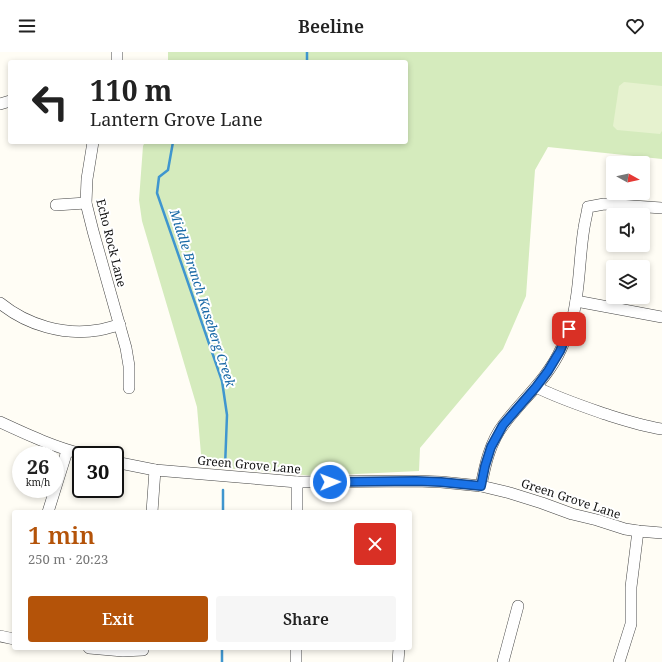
<!DOCTYPE html>
<html lang="en">
<head>
<meta charset="utf-8">
<style>
	body { margin:0; font-family:"Noto Serif",serif; background:#f6f6f6; color:#222; height:100vh; display:flex; flex-direction:column; font-size:15px; white-space:nowrap }
	* { box-sizing:border-box; margin:0 }
	p { font-size:13px; color:#767676 }
	.icon { flex:none; width:22px; height:22px; fill:none; stroke:currentColor; stroke-width:2; stroke-linecap:round; stroke-linejoin:round }
	.map { position:relative; flex:1; overflow:hidden }
	.drawer { position:absolute; left:12px; top:458px; width:400px; height:140px; display:flex; flex-direction:column; background:#fff; border-radius:4px; box-shadow:0 2px 6px #0003 }
	.drawer>* { flex:none }
	.banner { position:absolute; left:8px; top:8px; width:400px; height:84px; border-radius:4px; box-shadow:0 2px 6px #0003; background:#fff; color:#222; overflow:hidden }
	.needle { width:26px; rotate:98deg }
	.fabs { position:absolute; left:606px; top:104px; display:grid; gap:8px }
	.fabs a { display:grid; place-items:center; width:44px; height:44px; border-radius:4px; background:#fff; box-shadow:0 2px 6px #0003; font-size:20px }
	.speed { position:absolute; left:12px; top:394px; display:flex; gap:8px; font-size:20px; font-weight:700; text-align:center }
	.speed>* { display:grid; place-content:center; width:52px; height:52px; border-radius:50%; background:#fff; box-shadow:0 2px 6px #0003; line-height:1 }
	.speed small { font-size:10px; font-weight:400 }
	.speed .limit { border:2px solid #111; border-radius:6px; background:#fff; color:#111 }
	.pin { position:absolute; display:grid; place-items:center; width:34px; height:34px; color:#fff; margin:-17px; border-radius:8px; box-shadow:0 2px 6px #0006 }
	.me { position:absolute; width:44px; margin:-22px; rotate:89deg; stroke-linejoin:round; filter:drop-shadow(0 0 3px #0008) }
	.turn { display:flex; align-items:center; gap:14px; height:84px; padding:0 16px; font-size:18px }
	.turn .icon { width:52px; height:52px; stroke-width:2.5 }
	.turn b { display:block; font-size:28px; line-height:34px }
	.round { display:grid; place-items:center; flex:none; width:42px; height:42px; border-radius:4px; background:#f6f6f6 }
	.overview { display:flex; align-items:center; justify-content:space-between; height:68px; padding:0 16px }
	h1 { font-size:24px; font-weight:600; line-height:30px; color:#b45309 }
	.button { display:flex; gap:8px; margin-top:auto; padding:8px 16px }
	.button a { flex:1; height:46px; border-radius:4px; background:#b45309; color:#fff; font-size:16px; font-weight:600; line-height:46px; text-align:center }
	.button a+a { background:#f6f6f6; color:#222 }
	header { display:flex; justify-content:space-between; align-items:center; height:52px; padding:0 16px; background:#fff; font-size:18px; font-weight:600 }
	.map>svg:first-child { display:block }
	.green { fill:#d5ebbd }
	.pitch { fill:#e6f2cf }
	.lines { fill:none; stroke-linecap:round; stroke-linejoin:round }
	.stream { stroke:#3f96cf; stroke-width:2.5 }
	.minor-casing { stroke:#444; stroke-width:12 }
	.minor { stroke:#fff; stroke-width:11 }
	.route-casing { stroke:#114b97; stroke-width:10 }
	.route { stroke:#1a73e8; stroke-width:7 }
	.labels { text-anchor:middle; stroke-width:4; stroke-linejoin:round; paint-order:stroke }
	.street-label { font-size:12px; fill:#111; stroke:#fff }
	.water-label { font-size:13px; font-style:italic; fill:#1768a6; stroke:#fff }
</style>
</head>
<body>
<header><svg class="icon" aria-label="menu" viewBox="0 0 24 24"><path d="M4 6h16M4 12h16M4 18h16"/></svg>Beeline<svg class="icon" aria-label="heart" viewBox="0 0 24 24"><path d="M12 20l-8-8c-3-5 5-10 8-4 3-6 11-1 8 4z"/></svg></header>
<div class="map">
<svg width="662" height="610" viewBox="0 0 662 610">
	<rect width="100%" height="100%" fill="#fffdf5"/>
	<polygon class="green" points="168,0 662,0 662,107 548,95 535,118 526,244 503,297 420,396 419,419 315,424 202,414 197,355 142,169 139,148 143,94 145,90 406,90 406,10 168,10"/>
	<polygon class="pitch" points="624,30 662,34 662,79 660,82 617,78 613,74 619,34"/>
	<g class="lines">
		<g class="stream">
			<polyline points="307,0 307,10 308,10"/>
			<polyline points="173,90 168,118 159,125 157,141 222,329 227,363 225,415"/>
			<polyline points="223,438 223,460"/>
			<polyline points="222,610 222,596"/>
		</g>
		<g class="minor-casing">
			<g id="minor">
				<polyline points="117,10 117,0"/>
				<polyline points="0,52 10,49"/>
				<polyline points="93,90 87,127 86,151 93,179 126,296 129,314 129,336"/>
				<polyline points="56,153 86,151"/>
				<polyline points="576,249 662,265"/>
				<path d="M0,251C27,273 64,284 99,278C106,277 113,274 120,273"/>
				<path d="M536,335C558,346 582,354 605,362C624,368 642,374 662,377"/>
				<path d="M0,370C28,383 56,396 86,403"/>
				<polyline points="115,410 155,418 297,430 416,429 441,430 481,434 510,441 542,451 572,462 597,468 625,477 638,479 662,481"/>
				<path d="M481,434C485,413 490,390 504,372C523,347 548,326 561,297C568,282 574,265 576,248C580,224 580,200 584,176C585,169 587,162 588,155L604,152L662,156"/>
				<polyline points="48,460 67,399"/>
				<polyline points="152,460 155,418"/>
				<polyline points="297,460 297,430"/>
				<polyline points="0,584 14,587"/>
				<polyline points="89,596 123,599 143,598 143,596"/>
				<polyline points="296,610 296,596"/>
				<polyline points="398,610 399,596"/>
				<polyline points="503,610 518,554"/>
				<polyline points="619,610 631,572 631,535 638,479"/>
			</g>
		</g>
		<use href="#minor" class="minor"/>
	</g>
	<g class="lines">
		<g class="route-casing">
			<polyline id="route" points="330,430 416,429 441,430 481,434 485,414 491,395 503,373 536,335 548,319 560,299 569,277"/>
		</g>
		<use href="#route" class="route"/>
	</g>
	<g class="labels">
		<g class="street-label">
			<text transform="translate(111 191) rotate(76)" y="4">Echo Rock Lane</text>
			<text transform="translate(249 413) rotate(5)" y="4">Green Grove Lane</text>
			<text transform="translate(571 447) rotate(18)" y="4">Green Grove Lane</text>
		</g>
		<g class="water-label">
			<text transform="translate(203 246) rotate(72)" y="5">Middle Branch Kaseberg Creek</text>
		</g>
	</g>
</svg>
<div class="fabs">
<a><svg class="needle" viewBox="-14 -14 28 28"><path d="M0-13l5 13h-10z" fill="#e53935"/><path d="M0 13l5-13h-10z" fill="#767676"/></svg></a>
<a><svg class="icon" aria-label="sound" viewBox="0 0 24 24"><path d="M4 9h4l5-4v14l-5-4H4zM17 9q2 3 0 6"/></svg></a>
<a><svg class="icon" aria-label="layers" viewBox="0 0 24 24"><path d="M12 4l9 5-9 5-9-5zM3 14l9 5 9-5"/></svg></a>
</div>
<div class="speed"><div>26<small>km/h</small></div><div class="limit">30</div></div>
<div class="pin" style="left:569px;top:277px;background:#d93025"><svg class="icon" aria-label="arrive" viewBox="0 0 24 24"><path d="M6 21V4h12l-3 4 3 4H6"/></svg></div>
<svg class="me" style="left:330px;top:430px" viewBox="-20 -20 40 40"><circle r="17" fill="#1a73e8" stroke="#fff" stroke-width="3"/><path d="M0-11L8 9 0 5-8 9z" fill="#fff"/></svg>
<div class="banner">
<div class="turn"><svg class="icon" aria-label="left" viewBox="0 0 24 24"><path d="M17 20v-9H6M10 6l-5 5 5 5"/></svg><div><b>110 m</b>Lantern Grove Lane</div></div>
</div>
<section class="drawer">
<div class="overview"><div><h1>1 min</h1><p>250 m · 20:23</p></div><a class="round" style="background:#d93025;color:#fff"><svg class="icon" aria-label="close" viewBox="0 0 24 24"><path d="M6 6l12 12M18 6L6 18"/></svg></a></div>
<div class="button"><a>Exit</a><a>Share</a></div>
</section>
</div>
</body>
</html>
